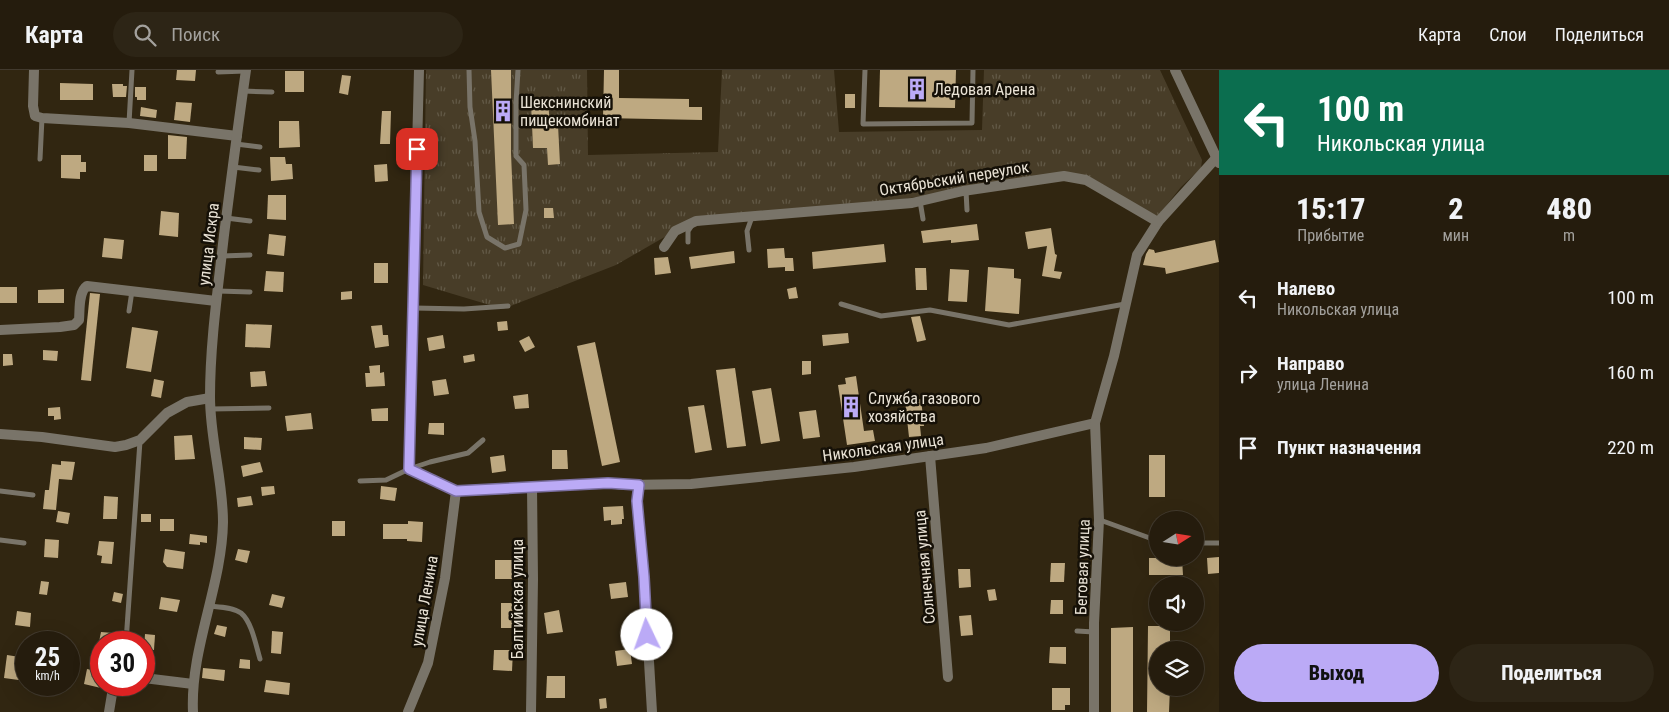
<!DOCTYPE html>
<html lang="ru">
<head>
<meta charset="utf-8">
<style>
	body { margin:0; font-family:"Roboto Condensed",sans-serif; background:#2d2516; color:#f1f3f6; height:100vh; display:flex; flex-direction:column; font-size:19px; white-space:nowrap }
	* { box-sizing:border-box; margin:0 }
	p { font-size:16px; color:#a3a19d }
	.icon { flex:none; width:28px; height:28px; fill:none; stroke:currentColor; stroke-width:2; stroke-linecap:round; stroke-linejoin:round }
	.map { position:relative; flex:1; overflow:hidden }
	.panel { display:flex; flex-direction:column; background:#251c0d; width:450px }
	.panel>* { flex:none }
	.top-card { background:#0b6e4f; color:#fff; overflow:hidden }
	.needle { width:32px; rotate:78deg }
	.buttons { position:absolute; left:1149px; top:441px; display:grid; gap:10px }
	.buttons a { display:grid; place-items:center; width:55px; height:55px; border-radius:50%; background:#251c0d; box-shadow:0 5px 20px #0002,0 0 0 1px #423a2e; font-size:25px }
	.speed { position:absolute; left:15px; top:561px; display:flex; gap:10px; font-size:25px; font-weight:700; text-align:center }
	.speed>* { display:grid; place-content:center; width:65px; height:65px; border-radius:50%; background:#251c0d; box-shadow:0 5px 20px #0002,0 0 0 1px #423a2e; line-height:1 }
	.speed small { font-size:12px; font-weight:400 }
	.speed .limit { border:8px solid #d22; background:#fff; color:#111 }
	.pin { position:absolute; display:grid; place-items:center; width:42px; height:42px; color:#fff; margin:-21px; border-radius:10px; box-shadow:0 2px 8px #0006 }
	.me { position:absolute; width:55px; margin:-28px; rotate:357deg; stroke-linejoin:round; filter:drop-shadow(0 0 4px #0008) }
	.turn { display:flex; align-items:center; gap:18px; height:105px; padding:0 15px; font-size:22px }
	.turn .icon { width:65px; height:65px; stroke-width:2.5 }
	.turn b { display:block; font-size:35px; line-height:42px }
	.eta { display:flex; justify-content:space-evenly; align-items:center; height:85px; text-align:center }
	.eta b { font-size:30px; font-weight:800; line-height:35px }
	.action { display:flex; gap:10px; margin-top:auto; padding:10px 15px }
	.action a { flex:1; height:58px; border-radius:30px; background:#bbaaf6; color:#111; font-size:20px; font-weight:800; line-height:58px; text-align:center }
	.action a+a { background:#2d2516; color:#f1f3f6 }
	ul { padding:0; list-style:none }
	li { display:flex; align-items:center; gap:15px; height:75px; padding:0 15px }
	li div { flex:1 }
	li b { display:block; font-size:19px }
	li em { font-style:normal }
	header { display:flex; align-items:center; gap:30px; box-sizing:border-box; height:70px; padding:0 25px; background:#251c0d; border-bottom:1px solid #423a2e }
	header strong { font-size:24px }
	nav { display:flex; gap:28px; margin-inline-start:auto; font-size:18px }
	.search { width:350px; height:45px; background:#2d2516; display:flex; align-items:center; gap:12px; box-sizing:border-box; padding:0 18px; border-radius:28px; color:#a3a19d; font-size:19px }
	main { display:flex; flex:1; min-height:0 }
	.map>svg:first-child { display:block }
	.grass { fill:url(#grass-tufts) }
	.building { fill:#bea981 }
	.lines { fill:none; stroke-linecap:round; stroke-linejoin:round }
	.service { stroke:#797469; stroke-width:5 }
	.minor { stroke:#797469; stroke-width:10 }
	.tertiary { stroke:#797469; stroke-width:10 }
	.route-casing { stroke:#7a6ea0; stroke-width:12 }
	.route { stroke:#bbaaf6; stroke-width:9 }
	.labels { text-anchor:middle; stroke-width:5; stroke-linejoin:round; paint-order:stroke }
	.poi-label { font-size:16px; fill:#e9e2d5; stroke:#151007; text-anchor:start }
	.street-label { font-size:16px; fill:#e9e2d5; stroke:#151007 }
</style>
</head>
<body>
<header>
<strong>Карта</strong>
<div class="search"><svg class="icon" aria-label="search" viewBox="0 0 24 24"><circle cx="10" cy="10" r="6"/><path d="M15 15l6 6"/></svg>Поиск</div>
<nav><a>Карта</a><a>Слои</a><a>Поделиться</a></nav>
</header>
<main>
<div class="map">
<svg width="1219" height="642" viewBox="0 0 1219 642">
	<defs>
		<pattern id="grass-tufts" width="24" height="20" patternUnits="userSpaceOnUse" patternTransform="scale(1.25)"><rect width="24" height="20" fill="#483d28"/><path d="M3 7l-1-3M5 7V3M7 7l1-3M15 17l-1-3M17 17v-4M19 17l1-3" fill="none" stroke="#625946"/></pattern>
	</defs>
	<rect width="100%" height="100%" fill="#312611"/>
	<polygon class="grass" points="426,0 587,0 588,85 718,82 722,0 834,0 839,62 982,60 984,0 1160,0 1202,90 1201,98 1181,117 1157,147 1090,107 935,124 897,130 749,144 675,161 616,195 503,239 423,215"/>
	<g class="building">
		<polygon points="177,0 196,0 195,11 176,10"/>
		<polygon points="491,0 511,0 511,83 514,154 498,155"/>
		<polygon points="604,0 619,0 619,28 689,29 689,37 702,37 702,50 603,48"/>
		<polygon points="880,0 956,0 955,38 879,37"/>
		<rect x="285" y="1" width="19" height="21"/>
		<polygon points="342,5 351,6 348,25 339,23"/>
		<polygon points="60,13 93,14 93,30 60,30"/>
		<polygon points="112,14 123,14 123,16 127,16 126,27 113,27"/>
		<polygon points="135,17 146,17 146,30 137,30 137,27 135,27"/>
		<rect x="845" y="24" width="10" height="14"/>
		<polygon points="548,30 550,56 558,55 560,94 548,95 547,78 533,78 531,31"/>
		<polygon points="176,32 192,33 190,52 174,50"/>
		<polygon points="141,37 157,40 156,48 140,46"/>
		<polygon points="382,41 391,41 390,74 380,74"/>
		<polygon points="279,51 299,51 300,77 279,78"/>
		<polygon points="168,65 187,67 186,89 168,89"/>
		<polygon points="61,85 81,85 81,92 86,92 86,102 80,102 80,109 61,108"/>
		<rect x="144" y="85" width="13" height="16"/>
		<polygon points="270,87 285,87 286,94 292,94 293,109 271,111"/>
		<polygon points="387,94 388,111 375,112 374,95"/>
		<polygon points="268,125 286,125 286,150 267,149"/>
		<polygon points="544,138 553,138 554,148 544,148"/>
		<polygon points="161,141 179,143 178,167 159,165"/>
		<polygon points="977,154 979,170 951,173 951,170 923,173 921,161"/>
		<polygon points="1051,158 1055,184 1057,185 1054,201 1062,202 1060,209 1042,206 1047,176 1028,179 1025,162"/>
		<polygon points="269,164 286,166 284,186 267,184"/>
		<polygon points="104,168 124,170 122,189 102,187"/>
		<polygon points="1215,170 1219,192 1166,204 1165,198 1143,195 1146,184 1149,179 1154,180 1155,183"/>
		<polygon points="884,174 886,192 813,199 812,182"/>
		<polygon points="784,178 785,188 793,188 794,201 785,201 785,197 768,198 767,179"/>
		<polygon points="734,181 735,193 691,199 689,187"/>
		<polygon points="668,187 671,203 655,205 654,188"/>
		<rect x="374" y="193" width="14" height="20"/>
		<polygon points="988,197 1014,199 1014,208 1021,209 1019,244 985,241"/>
		<polygon points="915,198 926,198 927,220 916,220"/>
		<polygon points="950,199 969,200 967,232 948,231"/>
		<polygon points="266,201 284,202 283,222 264,221"/>
		<rect x="0" y="217" width="17" height="16"/>
		<polygon points="796,217 798,228 789,229 787,219"/>
		<polygon points="64,219 64,233 38,233 38,220"/>
		<polygon points="352,221 352,229 341,230 341,222"/>
		<polygon points="90,223 100,224 91,311 81,310"/>
		<polygon points="920,246 926,270 917,272 911,247"/>
		<polygon points="507,251 508,260 498,261 497,252"/>
		<polygon points="246,254 272,255 270,278 245,277"/>
		<polygon points="382,255 383,265 388,265 389,276 375,278 371,256"/>
		<polygon points="132,257 158,261 151,302 126,298"/>
		<polygon points="848,263 849,273 823,276 822,265"/>
		<polygon points="443,265 445,278 429,281 427,268"/>
		<polygon points="529,266 535,277 525,282 519,271"/>
		<polygon points="595,272 620,392 602,396 577,276"/>
		<polygon points="43,280 58,281 57,291 43,290"/>
		<polygon points="3,284 12,284 13,295 3,296"/>
		<polygon points="474,284 475,291 464,293 463,286"/>
		<polygon points="802,291 811,291 811,304 802,305"/>
		<polygon points="380,295 380,303 384,302 385,316 366,317 365,303 370,303 369,296"/>
		<polygon points="735,298 746,376 727,378 716,300"/>
		<polygon points="265,301 267,316 251,317 250,302"/>
		<polygon points="856,306 864,361 873,360 875,371 847,375 838,315 846,314 845,308"/>
		<polygon points="154,309 164,311 161,328 151,326"/>
		<polygon points="446,309 449,324 434,326 432,311"/>
		<polygon points="771,318 780,371 761,374 752,321"/>
		<polygon points="528,324 529,338 515,339 513,326"/>
		<polygon points="921,329 924,356 920,356 921,366 909,367 905,331"/>
		<polygon points="704,335 712,380 695,383 688,337"/>
		<polygon points="60,337 61,349 54,350 54,346 48,346 48,338"/>
		<polygon points="388,338 388,351 372,351 371,339"/>
		<polygon points="816,340 820,367 803,369 799,342"/>
		<polygon points="311,343 313,359 287,361 285,346"/>
		<polygon points="429,353 444,353 444,365 428,364"/>
		<polygon points="192,365 195,389 175,390 174,366"/>
		<polygon points="244,367 262,368 261,380 244,379"/>
		<polygon points="552,380 567,380 568,399 552,399"/>
		<polygon points="504,385 506,401 492,403 490,387"/>
		<rect x="1149" y="385" width="16" height="42"/>
		<polygon points="61,391 75,392 72,410 59,409 56,440 43,439 45,420 49,420 52,394 61,395"/>
		<polygon points="260,392 263,402 243,407 241,396"/>
		<polygon points="274,416 275,424 262,426 261,417"/>
		<polygon points="381,416 397,418 395,431 380,429"/>
		<polygon points="104,426 118,427 117,449 103,449"/>
		<polygon points="251,426 253,435 238,437 237,428"/>
		<polygon points="623,436 624,449 622,449 622,454 611,455 611,450 604,451 603,437"/>
		<polygon points="58,441 70,443 68,454 56,452"/>
		<rect x="141" y="444" width="10" height="8"/>
		<rect x="160" y="449" width="14" height="12"/>
		<rect x="332" y="451" width="13" height="15"/>
		<polygon points="408,451 423,452 422,472 407,471 407,469 383,469 383,454 408,454"/>
		<polygon points="190,464 207,466 207,473 200,472 200,475 189,474"/>
		<polygon points="45,469 59,470 58,488 44,487"/>
		<polygon points="99,471 114,472 112,494 101,493 102,486 97,485"/>
		<polygon points="165,479 185,482 183,499 167,497 163,492"/>
		<polygon points="238,479 250,481 247,493 235,490"/>
		<polygon points="1219,487 1219,503 1208,504 1207,488"/>
		<polygon points="1149,488 1182,488 1183,505 1149,505"/>
		<polygon points="495,490 513,490 514,509 495,509"/>
		<polygon points="1051,493 1065,493 1064,512 1050,512"/>
		<polygon points="958,499 970,499 971,517 959,518"/>
		<polygon points="41,511 49,512 47,525 39,524"/>
		<polygon points="626,512 628,527 611,529 609,514"/>
		<polygon points="995,519 997,530 989,531 987,520"/>
		<polygon points="114,522 123,524 121,533 112,531"/>
		<polygon points="272,524 285,527 282,538 269,535"/>
		<polygon points="161,527 180,530 177,542 159,539"/>
		<polygon points="1051,530 1063,530 1063,544 1050,544"/>
		<rect x="501" y="533" width="15" height="25"/>
		<polygon points="559,540 563,562 547,564 544,543"/>
		<polygon points="17,541 31,543 30,557 15,555"/>
		<polygon points="971,545 973,565 961,566 959,546"/>
		<polygon points="217,555 227,557 225,567 214,564"/>
		<polygon points="1148,556 1170,556 1170,580 1158,580 1158,618 1170,618 1169,642 1147,642"/>
		<polygon points="1133,557 1133,642 1111,642 1111,558"/>
		<polygon points="272,561 283,562 281,584 271,583"/>
		<polygon points="101,562 113,563 112,572 99,572"/>
		<polygon points="145,564 155,565 154,580 144,579"/>
		<polygon points="1050,577 1066,577 1066,594 1049,593"/>
		<polygon points="630,579 632,594 617,596 615,581"/>
		<polygon points="494,580 513,580 512,601 493,600"/>
		<polygon points="7,585 26,588 26,611 4,608"/>
		<polygon points="240,589 250,590 250,599 239,598"/>
		<polygon points="203,598 225,600 224,611 202,608"/>
		<polygon points="87,599 101,602 101,618 84,614"/>
		<polygon points="547,606 565,606 565,628 546,628"/>
		<polygon points="266,610 290,613 289,625 264,622"/>
		<polygon points="1052,618 1070,618 1070,635 1065,635 1065,640 1052,640"/>
		<polygon points="606,628 607,638 600,639 599,629"/>
	</g>
	<g class="lines">
		<g class="service">
			<polyline points="469,0 470,37 475,71 479,142 487,167 505,178 519,174 526,140 524,95 516,86 516,33 518,0"/>
			<polyline points="865,0 863,54 972,53 973,0"/>
			<polyline points="218,2 245,1"/>
			<polyline points="243,21 272,22"/>
			<polyline points="129,53 132,0"/>
			<polyline points="236,74 260,77"/>
			<polyline points="40,89 42,48"/>
			<polyline points="233,97 259,100"/>
			<polyline points="966,121 967,140"/>
			<polyline points="920,131 923,149"/>
			<polyline points="226,148 250,151"/>
			<polyline points="688,172 688,161 692,155"/>
			<polyline points="749,180 747,161 752,147"/>
			<polyline points="222,186 250,185"/>
			<polyline points="218,221 250,222"/>
			<polyline points="841,234 881,246 930,240 1009,255 1125,234"/>
			<polyline points="414,238 464,239 508,236"/>
			<polyline points="129,241 132,221"/>
			<polyline points="211,339 269,338"/>
			<polyline points="360,411 386,410 409,399 430,392 468,383 483,370"/>
			<polyline points="0,421 33,425"/>
			<polyline points="1100,450 1158,471"/>
			<polyline points="0,470 24,473"/>
			<polyline points="1195,473 1219,473"/>
			<polyline points="1084,510 1096,511"/>
			<path d="M209,536C219,537 233,537 241,543C252,552 256,576 260,589"/>
			<polyline points="1077,561 1094,562"/>
			<polyline points="126,572 140,371"/>
		</g>
		<g class="minor">
			<polyline points="34,0 33,36 35,46 42,48 129,53 237,66"/>
			<polyline points="419,0 409,399 456,421 608,413 624,415 691,414 854,397 986,378 1095,353 1114,286 1137,185 1158,152 1216,88"/>
			<polyline points="1175,0 1219,93"/>
			<polyline points="664,177 675,161 696,151 912,133 963,121 1064,106 1086,110 1158,152"/>
			<path d="M0,260L60,257L74,255L79,250C80,240 78,222 87,216L216,231"/>
			<polyline points="0,364 42,367 115,377 126,375 140,370 167,343 187,332 210,328"/>
			<polyline points="930,386 948,607"/>
			<polyline points="639,415 637,431 644,507 652,642"/>
			<polyline points="144,608 193,614"/>
			<polyline points="109,642 113,618 116,615"/>
			<polyline points="408,642 428,593 445,508 456,421"/>
			<polyline points="531,642 533,509 532,417"/>
			<polyline points="1094,642 1094,553 1099,450 1095,353"/>
		</g>
		<path class="tertiary" d="M193,642C190,578 222,516 223,452C223,410 210,369 210,327C210,273 218,219 224,165C231,110 238,55 246,0"/>
	</g>
	<g class="lines">
		<g class="route-casing">
			<polyline id="route" points="417,79 409,399 456,421 608,413 639,415 637,431 644,507 647,565"/>
		</g>
		<use href="#route" class="route"/>
	</g>
	<defs>
		<g id="building-bare" transform="scale(1.725)"><path d="M-4-6H4V6H1V3H-1V6H-4ZM-2.5-4.3h1.7v1.8h-1.7ZM.8-4.3h1.7v1.8H.8ZM-2.5-1h1.7V.8h-1.7ZM.8-1h1.7V.8H.8Z" fill="#bbaaf6" stroke="#151007" stroke-width="2.5" paint-order="stroke"/></g>
	</defs>
	<g fill-rule="evenodd">
		<use href="#building-bare" x="917" y="19"/>
		<use href="#building-bare" x="503" y="41"/>
		<use href="#building-bare" x="851" y="337"/>
	</g>
	<g class="labels">
		<g class="poi-label">
			<text x="934" y="25">Ледовая Арена</text>
			<text x="520" y="38">Шекснинский<tspan x="520" dy="18">пищекомбинат</tspan></text>
			<text x="868" y="334">Служба газового<tspan x="868" dy="18">хозяйства</tspan></text>
		</g>
		<g class="street-label">
			<text transform="translate(954 108) rotate(-9)" y="6">Октябрьский переулок</text>
			<text transform="translate(208 174) rotate(-83)" y="6">улица Искра</text>
			<text transform="translate(883 377) rotate(-8)" y="6">Никольская улица</text>
			<text transform="translate(924 497) rotate(-95)" y="6">Солнечная улица</text>
			<text transform="translate(1082 497) rotate(-88)" y="6">Беговая улица</text>
			<text transform="translate(517 529) rotate(-90)" y="6">Балтийская улица</text>
			<text transform="translate(424 531) rotate(-80)" y="6">улица Ленина</text>
		</g>
	</g>
</svg>
<div class="buttons">
<a><svg class="needle" viewBox="-14 -14 28 28"><path d="M0-13l5 13h-10z" fill="#e53935"/><path d="M0 13l5-13h-10z" fill="#a3a19d"/></svg></a>
<a><svg class="icon" aria-label="sound" viewBox="0 0 24 24"><path d="M4 9h4l5-4v14l-5-4H4zM17 9q2 3 0 6"/></svg></a>
<a><svg class="icon" aria-label="layers" viewBox="0 0 24 24"><path d="M12 4l9 5-9 5-9-5zM3 14l9 5 9-5"/></svg></a>
</div>
<div class="speed"><div>25<small>km/h</small></div><div class="limit">30</div></div>
<div class="pin" style="left:417px;top:79px;background:#d93025"><svg class="icon" aria-label="arrive" viewBox="0 0 24 24"><path d="M6 21V4h12l-3 4 3 4H6"/></svg></div>
<svg class="me" style="left:647px;top:565px" viewBox="-20 -20 40 40"><circle r="19" fill="#fff"/><path d="M0-13L10 11 0 6-10 11z" fill="#bbaaf6"/></svg>
</div>
<section class="panel">
<div class="top-card">
<div class="turn"><svg class="icon" aria-label="left" viewBox="0 0 24 24"><path d="M17 20v-9H6M10 6l-5 5 5 5"/></svg><div><b>100 m</b>Никольская улица</div></div>
</div>
<div class="eta">
<div><b>15:17</b><p>Прибытие</p></div>
<div><b>2</b><p>мин</p></div>
<div><b>480</b><p>m</p></div>
</div>
<ul>
<li><svg class="icon" aria-label="left" viewBox="0 0 24 24"><path d="M17 20v-9H6M10 6l-5 5 5 5"/></svg><div><b>Налево</b><p>Никольская улица</p></div><em>100 m</em></li>
<li><svg class="icon" aria-label="right" viewBox="0 0 24 24"><path d="M7 20v-9h11M14 6l5 5-5 5"/></svg><div><b>Направо</b><p>улица Ленина</p></div><em>160 m</em></li>
<li><svg class="icon" aria-label="arrive" viewBox="0 0 24 24"><path d="M6 21V4h12l-3 4 3 4H6"/></svg><div><b>Пункт назначения</b></div><em>220 m</em></li>
</ul>
<div class="action"><a>Выход</a><a>Поделиться</a></div>
</section>
</main>
</body>
</html>
